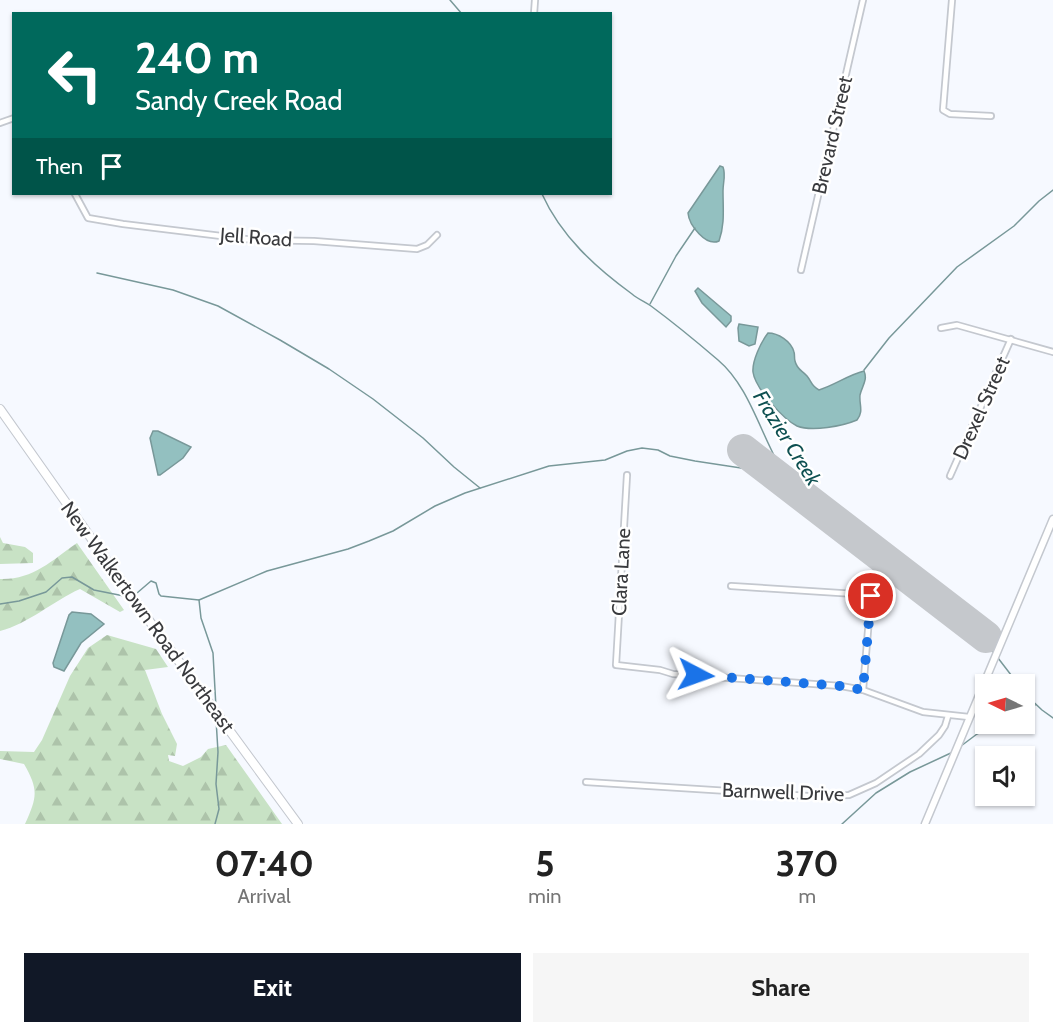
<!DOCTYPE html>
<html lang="en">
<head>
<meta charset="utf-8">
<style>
	body { margin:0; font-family:Cabin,sans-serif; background:#f6f6f6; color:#222; height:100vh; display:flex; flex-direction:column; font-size:22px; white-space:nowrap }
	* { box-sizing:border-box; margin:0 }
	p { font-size:20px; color:#767676 }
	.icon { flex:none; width:33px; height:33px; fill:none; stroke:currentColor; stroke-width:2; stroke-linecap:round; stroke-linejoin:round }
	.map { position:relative; height:824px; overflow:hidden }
	.details { display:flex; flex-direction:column; background:#fff; flex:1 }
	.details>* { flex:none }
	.guide { position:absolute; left:12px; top:12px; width:600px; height:183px; border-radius:0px; box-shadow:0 2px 4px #0004; background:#00695c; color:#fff; overflow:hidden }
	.needle { width:39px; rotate:275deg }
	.tools { position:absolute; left:975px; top:674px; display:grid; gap:12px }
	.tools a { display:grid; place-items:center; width:60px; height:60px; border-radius:0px; background:#fff; box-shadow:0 2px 4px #0004; font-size:30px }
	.pin { position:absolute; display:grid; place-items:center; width:51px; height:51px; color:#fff; margin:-26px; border:3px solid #fff; border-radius:50%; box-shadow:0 2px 6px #0007 }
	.me { position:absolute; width:66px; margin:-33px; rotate:94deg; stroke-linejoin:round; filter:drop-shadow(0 0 4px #0008) }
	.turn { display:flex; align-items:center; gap:21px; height:126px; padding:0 24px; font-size:27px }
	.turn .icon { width:78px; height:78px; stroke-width:2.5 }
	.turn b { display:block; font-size:42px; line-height:51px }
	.then { display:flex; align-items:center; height:57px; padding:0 24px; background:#0003; gap:12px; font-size:22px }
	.eta { display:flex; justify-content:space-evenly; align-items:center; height:102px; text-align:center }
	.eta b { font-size:36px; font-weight:800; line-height:42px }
	.button { display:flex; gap:12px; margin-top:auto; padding:12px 24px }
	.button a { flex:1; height:69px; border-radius:0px; background:#111827; color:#fff; font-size:24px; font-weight:800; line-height:69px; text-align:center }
	.button a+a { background:#f6f6f6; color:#222 }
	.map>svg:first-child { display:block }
	.forest { fill:url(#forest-firs) }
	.water { fill:#93c0c0; stroke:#789899; stroke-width:1.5 }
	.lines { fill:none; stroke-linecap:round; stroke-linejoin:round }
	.stream { stroke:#789899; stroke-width:1.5 }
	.runway { stroke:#c5c8cc; stroke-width:32 }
	.minor-casing { stroke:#c4c8cf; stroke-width:8 }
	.tertiary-casing { stroke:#c4c8cf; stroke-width:9 }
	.primary-casing { stroke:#c4c8cf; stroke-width:10 }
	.minor { stroke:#fff; stroke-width:4.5 }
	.tertiary { stroke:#fff; stroke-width:6 }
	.primary { stroke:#fff; stroke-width:8 }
	.route { stroke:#1a73e8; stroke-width:10; stroke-dasharray:0 18 }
	.labels { text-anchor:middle; stroke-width:5; stroke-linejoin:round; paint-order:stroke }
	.street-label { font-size:20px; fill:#393a3d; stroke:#fff }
	.water-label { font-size:21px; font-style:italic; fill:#0e5051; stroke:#fff }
</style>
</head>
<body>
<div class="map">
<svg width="1053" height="824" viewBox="0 0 1053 824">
	<defs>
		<pattern id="forest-firs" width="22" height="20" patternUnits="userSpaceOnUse" patternTransform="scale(1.5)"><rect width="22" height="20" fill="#c8e2c5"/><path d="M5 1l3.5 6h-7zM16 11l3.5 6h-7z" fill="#adc3aa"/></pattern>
	</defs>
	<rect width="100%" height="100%" fill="#f6f9ff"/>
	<g class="forest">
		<polygon points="0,537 3,543 25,547 33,553 33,563 0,564"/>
		<path d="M77,543L124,610L120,612L80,589C53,601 28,624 0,631V579C33,580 51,561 77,543Z"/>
		<path d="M107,635L156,649L168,667L145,670L162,714L177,744L175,756L168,755L169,761L183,766L201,757L208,749L226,745L282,824H25C37,797 39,790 24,764L0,759V751L34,752L42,740L70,676L88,648Z"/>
	</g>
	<g class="water">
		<path d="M720,166L723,167C726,175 723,182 723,191C723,209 725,224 719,241C706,247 689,225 688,213Z"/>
		<polygon points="698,288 731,316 731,321 726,327 702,303 695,291"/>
		<polygon points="739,324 758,327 755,344 749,346 739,341 738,328"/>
		<path d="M768,333C778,333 791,341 794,352C795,355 794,358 795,361C797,370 802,370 807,376C812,382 811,386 819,390C835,385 848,375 864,371C868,380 862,386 860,395C859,405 864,411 857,420C843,426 812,432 797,426C783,419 755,388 753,372C752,361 761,342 768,333Z"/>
		<polygon points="153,431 158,431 191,447 183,458 160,475 158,475 150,438"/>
		<polygon points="72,612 91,614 104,624 81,643 64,671 54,667 53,663 69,615"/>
	</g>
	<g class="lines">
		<g class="stream">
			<polyline points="450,0 462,14"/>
			<path d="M542,194C561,236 595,267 632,294C638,299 645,302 651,306C674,323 697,342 718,360C756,392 764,455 798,492C807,501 816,508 825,516C845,533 862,552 884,566C909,582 949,598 969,619C978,629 985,641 993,652"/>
			<polyline points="97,273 173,290 218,306 280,340 329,369 373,399 423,438 454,467 480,488"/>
			<polyline points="650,304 676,256 695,228"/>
			<polyline points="864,370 889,338 957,267 1014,226 1039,201 1053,190"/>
			<polyline points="137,593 151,581 156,583 159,594 161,596 199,600 267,571 348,549 369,541 393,531 435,506 465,493 549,466 605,460 627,451 642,448 658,450 670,456 695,461 786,475"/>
			<polyline points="199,600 201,618 213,653 216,708"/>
			<polyline points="0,604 19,601 46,592 62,578 72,577 94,590 124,596"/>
			<polyline points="998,658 1018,684"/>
			<polyline points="1024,693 1042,710 1053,718"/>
			<polyline points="1024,711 1035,705"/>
			<polyline points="961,746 977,734 1000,723"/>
			<polyline points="215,824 219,809 216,784 218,752 216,719"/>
			<polyline points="842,824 876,793 910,772 953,752"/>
		</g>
		<polyline class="runway" points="743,450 986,637"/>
		<g class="minor-casing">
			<g id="minor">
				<polyline points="952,0 943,110 950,114 991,116"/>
				<polyline points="534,14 535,0"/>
				<polyline points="0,123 14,118"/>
				<polyline points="75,194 88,218 123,224 254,240 314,241 417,249 427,245 437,235"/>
				<polyline points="801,270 863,0"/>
				<polyline points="941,328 957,325 1053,352"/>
				<polyline points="627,475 616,665 660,670 673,674 841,686 863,690 923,712 969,717"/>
				<polyline points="950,476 1011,339"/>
				<polyline points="731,586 871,595 863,690"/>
				<polyline points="586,782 808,796 849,795 876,783 919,754 939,735 945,726 948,716"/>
			</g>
		</g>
		<g class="tertiary-casing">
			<polyline id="tertiary" points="925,824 1053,519"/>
		</g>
		<g class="primary-casing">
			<polyline id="primary" points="0,409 153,626 298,824"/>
		</g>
		<use href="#minor" class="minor"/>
		<use href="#tertiary" class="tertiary"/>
		<use href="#primary" class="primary"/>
	</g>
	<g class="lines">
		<polyline class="route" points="696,675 841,686 863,690 871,596"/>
	</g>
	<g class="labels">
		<g class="street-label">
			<text transform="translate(832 135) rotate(-77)" y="7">Brevard Street</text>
			<text transform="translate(256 237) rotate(4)" y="7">Jell Road</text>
			<text transform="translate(981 408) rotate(-66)" y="7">Drexel Street</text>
			<text transform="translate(621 572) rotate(-87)" y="7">Clara Lane</text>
			<text transform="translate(148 617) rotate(54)" y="7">New Walkertown Road Northeast</text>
			<text transform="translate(783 792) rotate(2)" y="7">Barnwell Drive</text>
		</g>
		<g class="water-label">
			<text transform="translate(787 438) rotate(58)" y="7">Frazier Creek</text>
		</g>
	</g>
</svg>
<div class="tools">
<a><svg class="needle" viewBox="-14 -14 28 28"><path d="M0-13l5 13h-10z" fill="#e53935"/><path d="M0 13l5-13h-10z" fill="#767676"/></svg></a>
<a><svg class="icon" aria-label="sound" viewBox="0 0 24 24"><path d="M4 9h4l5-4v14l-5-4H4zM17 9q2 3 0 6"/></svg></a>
</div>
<div class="pin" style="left:871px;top:596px;background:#d93025"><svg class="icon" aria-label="arrive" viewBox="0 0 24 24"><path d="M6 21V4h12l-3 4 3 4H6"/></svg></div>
<svg class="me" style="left:696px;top:675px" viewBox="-20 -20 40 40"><path d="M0-17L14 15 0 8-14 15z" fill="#1a73e8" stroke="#fff" stroke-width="4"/></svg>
<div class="guide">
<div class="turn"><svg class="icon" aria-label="left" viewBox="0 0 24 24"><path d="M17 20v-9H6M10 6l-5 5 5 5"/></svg><div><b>240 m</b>Sandy Creek Road</div></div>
<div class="then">Then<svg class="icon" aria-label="arrive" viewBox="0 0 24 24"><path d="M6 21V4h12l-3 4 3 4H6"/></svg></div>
</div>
</div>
<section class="details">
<div class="eta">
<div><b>07:40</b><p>Arrival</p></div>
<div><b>5</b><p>min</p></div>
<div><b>370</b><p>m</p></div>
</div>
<div class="button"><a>Exit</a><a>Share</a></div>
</section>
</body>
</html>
